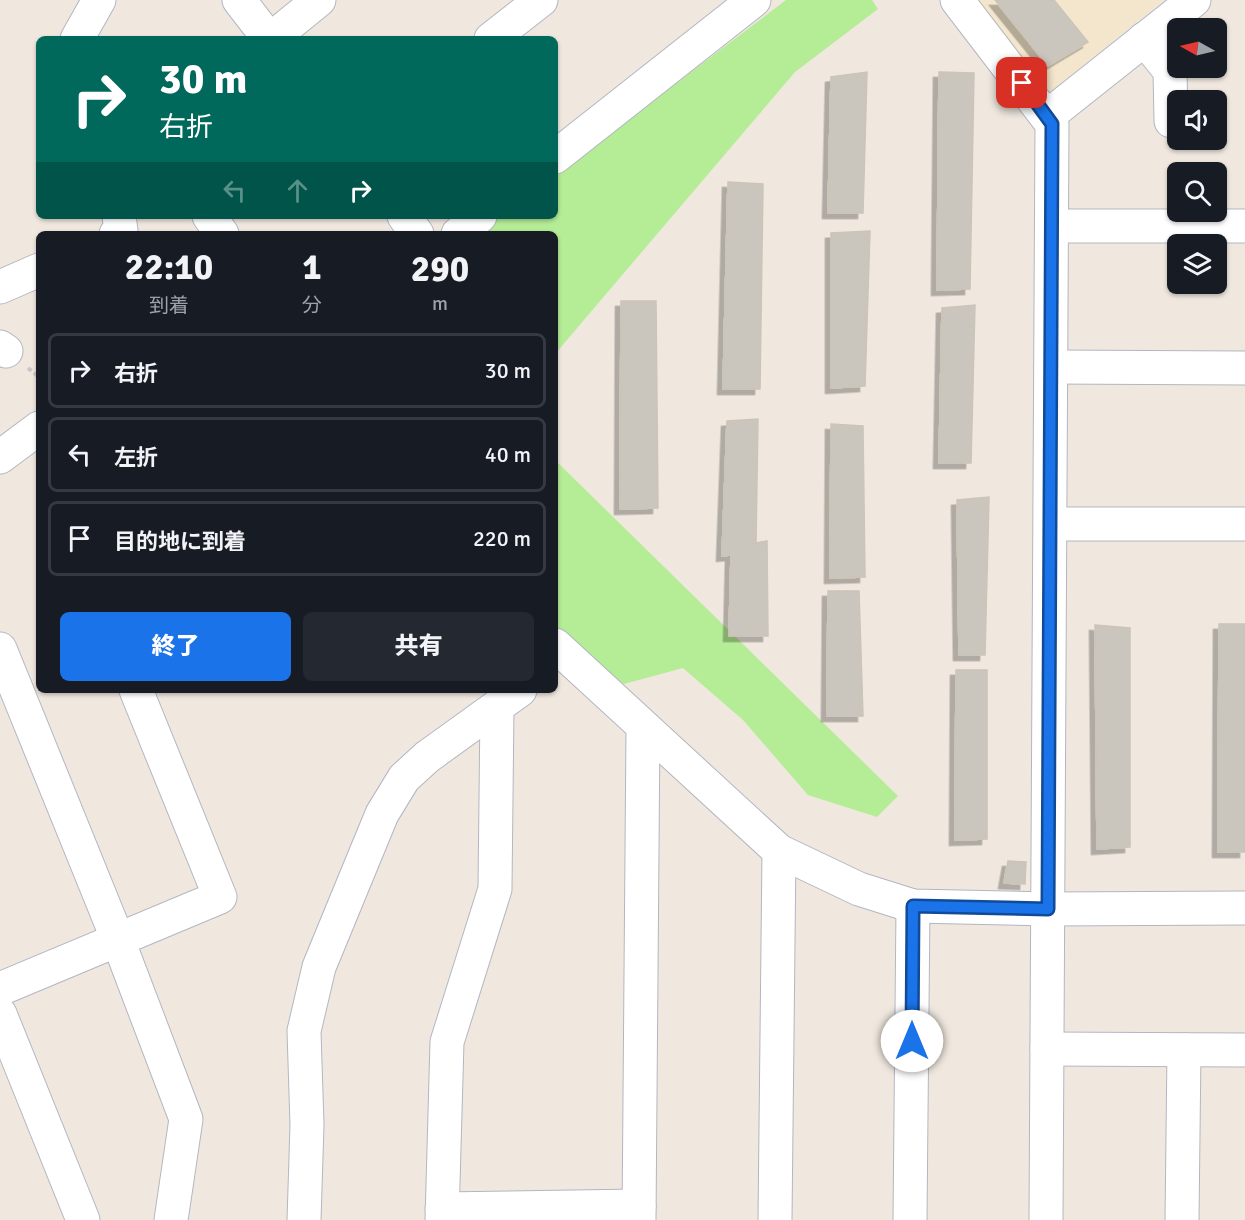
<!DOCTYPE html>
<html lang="ja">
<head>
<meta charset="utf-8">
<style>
	body { margin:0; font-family:Signika,"Noto Sans JP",sans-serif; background:#242831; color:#f1f3f6; height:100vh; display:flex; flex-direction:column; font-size:22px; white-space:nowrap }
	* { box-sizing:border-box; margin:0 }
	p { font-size:20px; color:#9ea1a6 }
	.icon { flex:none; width:33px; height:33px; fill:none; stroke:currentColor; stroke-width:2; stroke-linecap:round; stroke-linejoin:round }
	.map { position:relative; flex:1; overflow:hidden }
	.side { position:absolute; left:36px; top:231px; width:522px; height:462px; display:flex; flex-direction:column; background:#171b24; border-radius:9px; box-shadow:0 2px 4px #0004 }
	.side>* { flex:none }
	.guide { position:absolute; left:36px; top:36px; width:522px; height:183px; border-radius:9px; box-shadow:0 2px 4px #0004; background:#00695c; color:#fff; overflow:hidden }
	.needle { width:39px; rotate:278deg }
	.fabs { position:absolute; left:1167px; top:18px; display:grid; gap:12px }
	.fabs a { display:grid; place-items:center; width:60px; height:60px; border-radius:9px; background:#171b24; box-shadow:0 2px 4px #0004; font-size:30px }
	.pin { position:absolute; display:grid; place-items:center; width:51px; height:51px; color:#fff; margin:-26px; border-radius:12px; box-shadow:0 3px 9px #0006 }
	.me { position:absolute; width:66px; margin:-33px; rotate:0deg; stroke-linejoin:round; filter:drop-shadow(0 0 4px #0008) }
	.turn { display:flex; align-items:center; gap:21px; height:126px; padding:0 24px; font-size:27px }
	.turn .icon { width:78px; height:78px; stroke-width:2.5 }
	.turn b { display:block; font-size:42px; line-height:51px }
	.lanes { display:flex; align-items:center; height:57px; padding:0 24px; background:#0003; justify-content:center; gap:30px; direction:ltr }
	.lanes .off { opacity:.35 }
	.eta { display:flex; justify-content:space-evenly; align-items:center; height:102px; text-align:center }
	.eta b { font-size:36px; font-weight:800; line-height:42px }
	.action { display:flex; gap:12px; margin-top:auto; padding:12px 24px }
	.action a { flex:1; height:69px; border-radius:9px; background:#1a73e8; color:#fff; font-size:24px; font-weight:800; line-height:69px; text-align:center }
	.action a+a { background:#242831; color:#f1f3f6 }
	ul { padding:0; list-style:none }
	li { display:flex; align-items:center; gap:18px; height:75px; margin:0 12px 9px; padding:0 12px; border:3px solid #363941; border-radius:9px }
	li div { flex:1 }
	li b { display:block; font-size:22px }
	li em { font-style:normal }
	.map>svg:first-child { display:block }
	.education { fill:#f3e6cd }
	.green { fill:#b5ec96 }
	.building { fill:#cbc6bd; stroke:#ccc4b7; stroke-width:1.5; filter:url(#shadow) }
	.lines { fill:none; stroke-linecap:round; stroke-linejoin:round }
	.minor-casing { stroke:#b3b6c2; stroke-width:35 }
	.path { stroke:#c8c8c8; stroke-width:4; stroke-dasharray:4.5 3; stroke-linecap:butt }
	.minor { stroke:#fff; stroke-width:33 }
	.route-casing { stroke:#114b97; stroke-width:15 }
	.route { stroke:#1a73e8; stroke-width:10 }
</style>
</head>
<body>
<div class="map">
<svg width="1245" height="1220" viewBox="0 0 1245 1220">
	<defs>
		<filter id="shadow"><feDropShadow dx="-5.5" dy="5.5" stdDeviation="0" flood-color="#0004"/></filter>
	</defs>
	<rect width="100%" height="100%" fill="#f0e8df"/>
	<polygon class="education" points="976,0 1163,0 1048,94"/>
	<g class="green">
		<polygon points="786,0 872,0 878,9 795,72 555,354 555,234 476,234 500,216 555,216 555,175"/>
		<polygon points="555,460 898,796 877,817 808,795 743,720 683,668 624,684 561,637 555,630"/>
	</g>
	<g class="building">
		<polygon points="995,0 1054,0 1088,42 1048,66"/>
		<polygon points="867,72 863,213 828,213 831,77"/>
		<polygon points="939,72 974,73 970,289 937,290"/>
		<polygon points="728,182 763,184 760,389 723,389"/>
		<polygon points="870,231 865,386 831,388 831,233"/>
		<polygon points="621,301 656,301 658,508 620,509"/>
		<polygon points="975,305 971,463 939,463 942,308"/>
		<polygon points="758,419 756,543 767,541 768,636 729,636 731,555 722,556 727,421"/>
		<polygon points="831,424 863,426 865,577 830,578"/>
		<polygon points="989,497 985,655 959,655 957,500"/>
		<polygon points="828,591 859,591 863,716 827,716"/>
		<polygon points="1219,624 1245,624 1245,852 1218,852"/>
		<polygon points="1095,625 1130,628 1130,847 1097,849"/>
		<polygon points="956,670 987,670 987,839 955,840"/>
		<polygon points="1008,861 1026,862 1025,884 1004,883"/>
	</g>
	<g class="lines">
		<g class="minor-casing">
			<g id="minor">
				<polyline points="239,0 269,39"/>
				<polyline points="957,0 1052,124 1046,1220"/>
				<polyline points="77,39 99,0"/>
				<polyline points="271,39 319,0"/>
				<polyline points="491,39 541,0"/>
				<polyline points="1144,39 1170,71 1171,121"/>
				<polyline points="1048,116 1194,0"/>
				<polyline points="555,157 754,0"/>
				<polyline points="209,216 222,234"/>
				<polyline points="404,216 417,234"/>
				<polyline points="1052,226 1245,226"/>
				<polyline points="116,234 121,231 119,216"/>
				<polyline points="458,234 480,216"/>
				<polyline points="0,287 39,270"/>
				<polyline points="0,347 6,351"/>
				<polyline points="1051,367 1245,368"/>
				<polyline points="0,457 39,428"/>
				<polyline points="1051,524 1245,524"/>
				<polyline points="555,645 779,851 859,889 913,906 1048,909 1245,908"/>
				<polyline points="0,649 118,940 186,1119 171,1220"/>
				<polyline points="0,989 220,897 136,690"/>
				<polyline points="0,1014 83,1220"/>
				<polyline points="1047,1049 1245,1050"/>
				<polyline points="442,1209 639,1206"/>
				<polyline points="304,1220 307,1125 304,1031 319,967 382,814 404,778 427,757 520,690"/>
				<polyline points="442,1220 447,1042 495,889 497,707"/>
				<polyline points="639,1220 643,727"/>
				<polyline points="775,1220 779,851"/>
				<polyline points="910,1220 913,906"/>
				<polyline points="1182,1220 1184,1050"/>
			</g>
		</g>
		<polyline class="path" points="28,368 39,377"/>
		<use href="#minor" class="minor"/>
	</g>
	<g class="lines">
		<g class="route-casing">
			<polyline id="route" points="912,1041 913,906 1048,909 1052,124 1022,83"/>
		</g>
		<use href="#route" class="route"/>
	</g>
</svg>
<div class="fabs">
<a><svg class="needle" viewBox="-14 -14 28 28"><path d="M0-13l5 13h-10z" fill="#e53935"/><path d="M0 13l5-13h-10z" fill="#9ea1a6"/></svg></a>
<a><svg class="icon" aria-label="sound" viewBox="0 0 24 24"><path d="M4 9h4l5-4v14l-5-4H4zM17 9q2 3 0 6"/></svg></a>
<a><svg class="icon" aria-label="search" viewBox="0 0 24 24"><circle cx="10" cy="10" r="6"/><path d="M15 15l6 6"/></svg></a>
<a><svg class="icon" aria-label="layers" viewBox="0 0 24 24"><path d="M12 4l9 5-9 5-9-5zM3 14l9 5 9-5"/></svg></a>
</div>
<div class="pin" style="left:1022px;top:83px;background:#d93025"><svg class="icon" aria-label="arrive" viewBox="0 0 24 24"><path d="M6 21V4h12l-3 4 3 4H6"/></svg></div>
<svg class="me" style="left:912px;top:1041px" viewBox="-20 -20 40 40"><circle r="19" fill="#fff"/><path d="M0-13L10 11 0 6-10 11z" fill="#1a73e8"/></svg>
<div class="guide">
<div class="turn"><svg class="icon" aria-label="right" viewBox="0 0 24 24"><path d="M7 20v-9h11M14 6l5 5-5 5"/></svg><div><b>30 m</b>右折</div></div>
<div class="lanes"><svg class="icon off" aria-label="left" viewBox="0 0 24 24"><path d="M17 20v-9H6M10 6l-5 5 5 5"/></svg><svg class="icon off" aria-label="ahead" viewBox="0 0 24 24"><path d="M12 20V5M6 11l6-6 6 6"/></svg><svg class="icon" aria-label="right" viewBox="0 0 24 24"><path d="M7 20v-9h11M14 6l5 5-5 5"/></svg></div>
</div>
<section class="side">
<div class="eta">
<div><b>22:10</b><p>到着</p></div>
<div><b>1</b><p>分</p></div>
<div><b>290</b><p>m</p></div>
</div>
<ul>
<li><svg class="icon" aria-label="right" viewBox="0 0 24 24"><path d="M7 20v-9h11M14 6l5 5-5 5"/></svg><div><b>右折</b></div><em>30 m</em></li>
<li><svg class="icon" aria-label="left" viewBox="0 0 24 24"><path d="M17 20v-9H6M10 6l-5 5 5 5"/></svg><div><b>左折</b></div><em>40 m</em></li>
<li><svg class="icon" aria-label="arrive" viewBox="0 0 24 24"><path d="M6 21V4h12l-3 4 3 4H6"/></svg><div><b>目的地に到着</b></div><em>220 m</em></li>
</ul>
<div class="action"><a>終了</a><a>共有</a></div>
</section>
</div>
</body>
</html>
